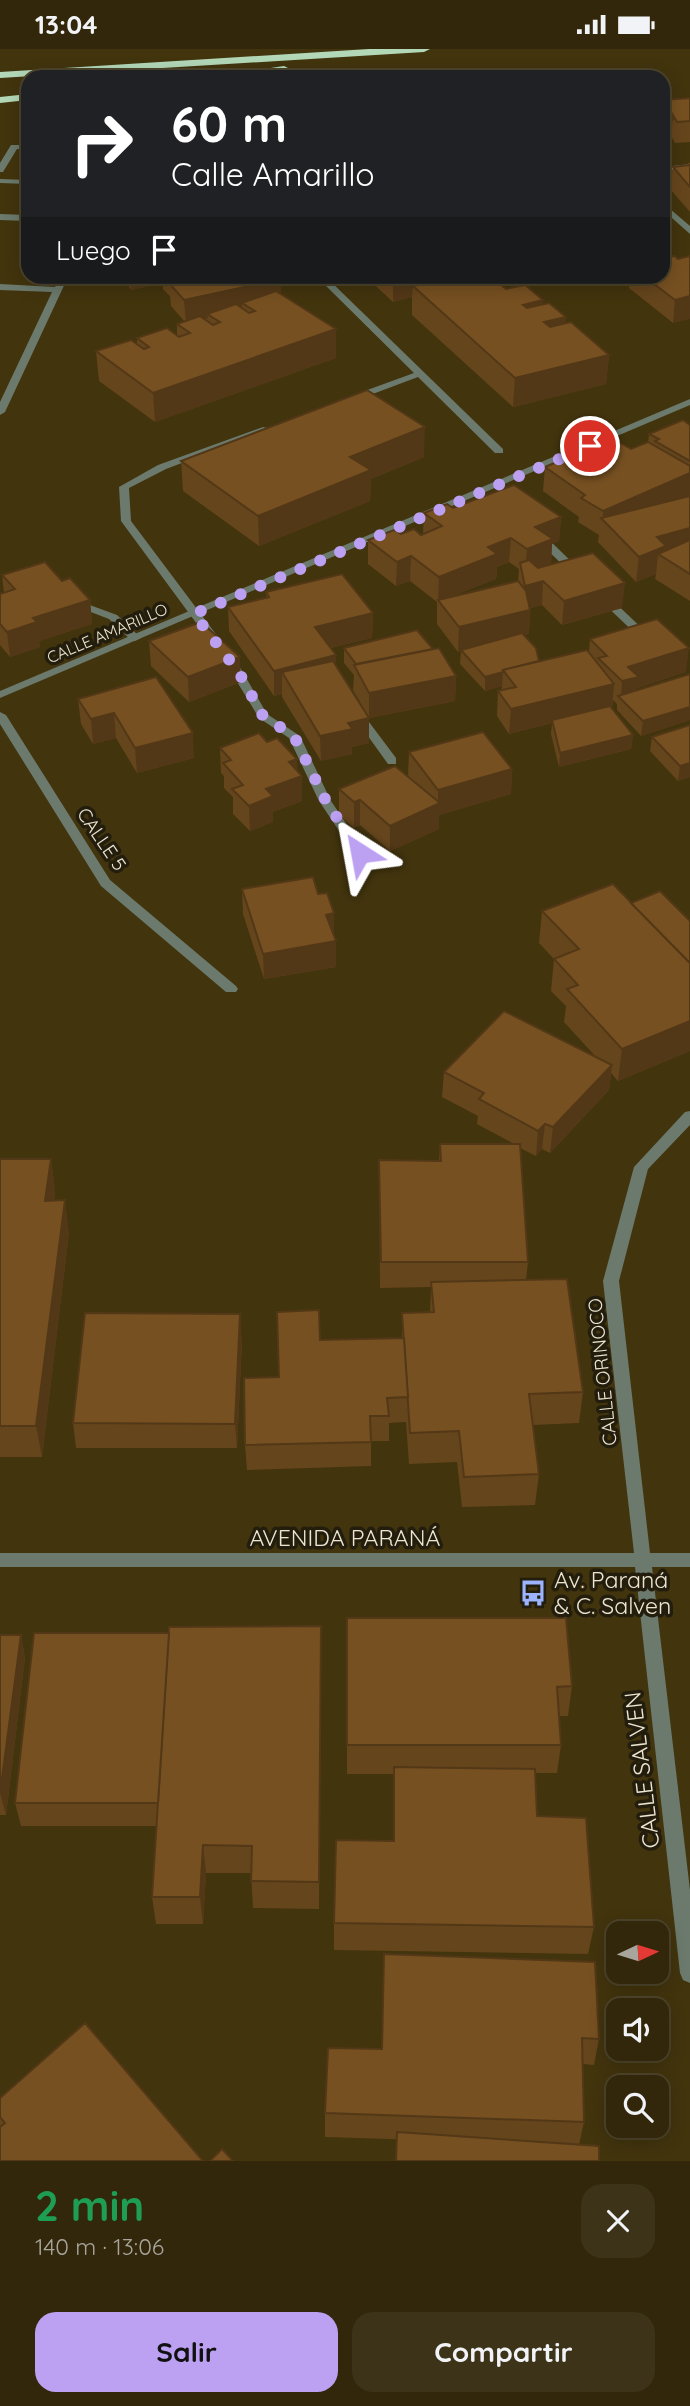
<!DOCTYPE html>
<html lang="es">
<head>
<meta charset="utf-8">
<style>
	body { margin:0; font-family:Quicksand,sans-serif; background:#3d3318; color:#f1f3f6; height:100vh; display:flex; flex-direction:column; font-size:26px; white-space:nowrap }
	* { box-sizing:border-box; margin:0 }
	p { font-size:23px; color:#a8a59c }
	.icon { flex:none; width:38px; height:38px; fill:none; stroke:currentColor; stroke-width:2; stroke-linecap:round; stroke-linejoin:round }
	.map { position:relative; height:2112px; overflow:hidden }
	.details { display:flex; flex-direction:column; background:#32270a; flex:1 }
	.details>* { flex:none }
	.hud { position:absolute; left:21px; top:21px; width:649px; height:214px; border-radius:21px; box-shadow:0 4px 18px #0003,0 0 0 2px #4d442b; background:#202124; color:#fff; overflow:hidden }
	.needle { width:46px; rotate:86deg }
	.fabs { position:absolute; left:606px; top:1872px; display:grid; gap:14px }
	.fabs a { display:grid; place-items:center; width:63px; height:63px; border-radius:14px; background:#32270a; box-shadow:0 4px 18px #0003,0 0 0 2px #4d442b; font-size:35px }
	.pin { position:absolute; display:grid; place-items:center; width:60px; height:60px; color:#fff; margin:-30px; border:4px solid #fff; border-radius:50%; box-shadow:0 2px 7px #0007 }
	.me { position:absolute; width:77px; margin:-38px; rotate:326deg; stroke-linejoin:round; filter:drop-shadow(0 0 5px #0008) }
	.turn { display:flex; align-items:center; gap:24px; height:147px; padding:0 35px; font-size:32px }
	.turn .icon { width:91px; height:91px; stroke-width:2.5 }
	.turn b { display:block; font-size:49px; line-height:60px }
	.then { display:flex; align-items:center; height:66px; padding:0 35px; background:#0003; gap:14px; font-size:26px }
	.round { display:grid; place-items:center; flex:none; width:74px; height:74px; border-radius:21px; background:#3d3318 }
	.head { display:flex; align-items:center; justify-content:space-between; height:119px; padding:0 35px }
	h1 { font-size:42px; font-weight:700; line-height:52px; color:#1e9e55 }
	.button { display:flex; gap:14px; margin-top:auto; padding:14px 35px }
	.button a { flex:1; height:80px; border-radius:21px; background:#bca0f2; color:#111; font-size:28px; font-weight:700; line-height:80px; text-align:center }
	.button a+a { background:#3d3318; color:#f1f3f6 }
	.status { display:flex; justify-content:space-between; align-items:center; height:49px; padding:0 35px; background:#32270a; direction:ltr }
	.status svg { height:19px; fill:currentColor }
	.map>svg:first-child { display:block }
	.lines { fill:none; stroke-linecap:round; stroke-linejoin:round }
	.lane { fill:#6b7a6d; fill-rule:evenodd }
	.street { fill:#6b7a6d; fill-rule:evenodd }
	.highway { fill:#b2d8b8; fill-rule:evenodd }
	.wall { fill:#65451c; fill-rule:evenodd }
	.shaded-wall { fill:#533817 }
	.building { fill:#765021; stroke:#533817; stroke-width:2 }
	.route { stroke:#bca0f2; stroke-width:12; stroke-dasharray:0 21.6 }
	.labels { text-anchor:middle; stroke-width:7; stroke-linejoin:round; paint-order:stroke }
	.far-street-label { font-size:16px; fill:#ede5d0; stroke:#231d0d }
	.street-label { font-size:19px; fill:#ede5d0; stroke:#231d0d }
	.near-street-label { font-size:23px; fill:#ede5d0; stroke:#231d0d }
	.near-poi-label { font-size:23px; fill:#ede5d0; stroke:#231d0d; text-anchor:start }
</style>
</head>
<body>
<div class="status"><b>13:04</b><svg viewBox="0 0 49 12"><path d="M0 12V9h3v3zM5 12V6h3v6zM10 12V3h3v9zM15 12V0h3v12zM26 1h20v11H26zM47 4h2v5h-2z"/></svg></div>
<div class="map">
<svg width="690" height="2112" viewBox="0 0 690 2112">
	<rect width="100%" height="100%" fill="#42340d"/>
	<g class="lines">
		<g class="lane">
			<polygon points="11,96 28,96 28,100 17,100 3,123 0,123 0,114"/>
			<polygon points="0,130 28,131 28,135 0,134"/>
			<polygon points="0,165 28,166 28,172 0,171"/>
			<polygon points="60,228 68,228 5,363 0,366 0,353 52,243 0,241 0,235 55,238"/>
			<polygon points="317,228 326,228 503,400 503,404 495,404 418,328 354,352 348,352 348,348 414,324"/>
			<polygon points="263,378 271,380 166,420 129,439 131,472 218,588 212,591 208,590 121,472 119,438 158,416"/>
			<polygon points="87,555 117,566 141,589 135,592 131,591 109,570 83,560 82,558"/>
			<polygon points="231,610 237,613 267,665 300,687 331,752 366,804 364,807 356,807 319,752 289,689 259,669 225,613"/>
		</g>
		<g class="street">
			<polygon points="690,115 690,119 663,122 663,118"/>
			<polygon points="663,154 690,177 690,185 663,161"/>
			<polygon points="690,350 690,356 0,649 0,642"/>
			<polygon points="539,484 543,485 581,522 581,526 573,526 535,489 535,485"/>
			<polygon points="602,544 606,545 650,587 650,591 642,591 598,549 598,545"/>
			<polygon points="0,663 6,666 110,831 236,937 238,940 236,943 226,943 101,837 0,675"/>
			<polygon points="359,664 363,665 396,709 396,715 388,715 355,669 353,667"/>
			<polygon points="690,1062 690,1076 648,1120 619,1232 650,1504 690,1504 690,1518 652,1518 690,1841 690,1934 683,1931 680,1924 635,1518 0,1518 0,1504 634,1504 603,1232 634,1118 685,1063"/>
		</g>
		<g class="highway">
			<polygon points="369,0 430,0 424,3 0,29 0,23"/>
			<polygon points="284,17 290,20 288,22 253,28 224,28 230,25"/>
			<polygon points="28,45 28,51 0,54 0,48"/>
		</g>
	</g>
	<g class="wall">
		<polygon points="690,49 690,93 675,94 671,87 670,92 663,92 664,51"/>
		<polygon points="688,114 690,114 690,163 670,140 673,118 688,117"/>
		<polygon points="690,207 673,274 629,239 630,228 663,228 678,210"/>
		<polygon points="127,228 279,228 281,230 281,245 336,309 155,373 99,332 96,302 137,295 137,289 177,287 177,275 185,273 171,257 170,247 163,240 163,234 131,241 128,236"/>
		<polygon points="366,228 451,228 451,229 506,240 543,255 565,275 609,306 606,335 513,358 412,266 412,248 393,253"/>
		<polygon points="690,376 690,552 655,530 656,525 636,533 598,493 599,486 578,473 579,468 543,442 545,418 631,400 648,394 649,385"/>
		<polygon points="424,408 371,430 370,452 259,497 183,442 181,412"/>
		<path d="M453,459L561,468L559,492L552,495L551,514L540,519L622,559L562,576L542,556L530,559L529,585L524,586L539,612L589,603L590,590L686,623L637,639V641L690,625V671L641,687L617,661V655L613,651L612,659L633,686L631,700L559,718L551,685L552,674L509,685L497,667L498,642H501L502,637L485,642L460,615L461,602L458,603L437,575V553L410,532L396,537L368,515V491L401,485L421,486L423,485L424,464ZM509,513L519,520L518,533L452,547L496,530L497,518Z"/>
		<polygon points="2,526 62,532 90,551 92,575 39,592 40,598 10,608 0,596 0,545 4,544"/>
		<polygon points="266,543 373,564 372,589 330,599 336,606 336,616 367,665 353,641 354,626 344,614 344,599 456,627 455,652 369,669 369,694 352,698 352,705 321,712 282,648 282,645 274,647 229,582 228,558 266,549"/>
		<polygon points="149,592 241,633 189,653 151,617"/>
		<polygon points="156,628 194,709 137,724 116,689 93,695 81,675 78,650"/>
		<polygon points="690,676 690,728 678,732 650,702 652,688"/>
		<polygon points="220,699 298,723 302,752 273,763 273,773 250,782 233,765 233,748 224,739 224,727 221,724"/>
		<polygon points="409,703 512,720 511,745 439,766 439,780 390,802 360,776 354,779 339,766 339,740 408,728"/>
		<polygon points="242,840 334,887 336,918 264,930 243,865"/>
		<polygon points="631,854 690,872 690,1002 618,1032 611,1024 609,1041 550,1104 542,1100 536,1107 520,1099 528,1213 526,1231 583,1343 579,1374 533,1376 539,1425 535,1456 462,1458 457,1413 409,1415 406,1373 389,1374 389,1392 371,1392 371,1417 247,1421 245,1396 279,1328 320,1291 402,1289 402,1264 430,1263 431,1238 380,1239 379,1111 439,1112 440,1095 514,1095 477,1075 478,1067 442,1048 444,1023 596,1008 564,973 566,957 551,942 554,910 539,894 542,862"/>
		<polygon points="0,1110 51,1110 55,1142 54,1152 69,1183 42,1408 0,1408"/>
		<polygon points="242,1291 237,1399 76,1399 73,1374"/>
		<polygon points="347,1569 572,1637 568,1667 559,1667 561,1696 557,1724 535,1724 537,1767 594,1878 588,1905 334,1901 334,1874 393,1792 394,1725 347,1725"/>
		<polygon points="0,1586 21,1586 25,1609 6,1766 0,1766"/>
		<polygon points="321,1606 319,1860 253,1859 251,1824 206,1824 203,1875 156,1875 152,1848 156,1777 21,1777 15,1754"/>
		<polygon points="384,1905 599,1990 594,2016 583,2015 584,2073 579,2096 325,2088 325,2064 382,2000"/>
		<polygon points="0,2049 203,2112 0,2112"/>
	</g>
	<g class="shaded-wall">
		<polygon points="673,70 670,92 663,92 663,71"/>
		<polygon points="130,228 163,228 163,234 131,241"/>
		<polygon points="173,228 189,228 190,248 173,239"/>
		<polygon points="393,228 451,228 451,240 413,237 412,248 393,253"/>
		<polygon points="281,230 281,252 242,254 242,261 207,265 208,269 186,274 184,251"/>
		<polygon points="690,247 690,270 673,274 675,251"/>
		<polygon points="543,251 541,280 523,256"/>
		<polygon points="566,268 564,297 544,273"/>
		<polygon points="336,280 336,309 155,373 153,344"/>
		<polygon points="609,306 606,335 513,358 515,329"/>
		<polygon points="425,378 424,408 371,430 370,452 259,497 258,467 350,408"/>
		<polygon points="690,424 690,447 603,471 603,462"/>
		<polygon points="561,468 559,492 552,495 551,514 525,525 527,500 535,478"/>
		<polygon points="690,479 690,503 658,505 656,525 636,533 639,508 657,488"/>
		<polygon points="511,489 509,513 497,518 496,530 438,553 439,528 488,498"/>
		<polygon points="411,507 410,532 396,537 397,513"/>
		<polygon points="543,532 542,556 523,561 525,537"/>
		<polygon points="625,534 622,559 562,576 564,552"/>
		<polygon points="90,551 92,575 39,592 40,598 10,608 7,583 33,569"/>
		<polygon points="530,561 529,585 458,603 459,578"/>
		<polygon points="373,564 372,589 315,603 315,578"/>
		<polygon points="689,599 686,623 637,639 636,653 621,649 622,632 628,618"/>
		<polygon points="336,606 336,631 282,623 282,645 274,647 274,622"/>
		<polygon points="240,608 241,633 189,653 188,628"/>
		<polygon points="503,623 502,637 485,642 485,628"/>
		<polygon points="456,627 455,652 369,669 369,694 352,698 352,705 321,712 320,687 348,674 369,669 369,644"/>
		<polygon points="614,635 612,660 552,671 552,674 509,685 511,660"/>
		<polygon points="690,658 690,671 641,687 643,672"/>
		<polygon points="114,664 116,689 93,695 91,670"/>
		<polygon points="193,684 194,709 137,724 135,699"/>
		<polygon points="633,686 631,700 559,718 560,704"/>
		<polygon points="297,710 298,728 302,727 302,752 273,763 273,773 250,782 249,757 266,740 289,713"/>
		<polygon points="690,714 690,728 678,732 680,717"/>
		<polygon points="512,720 511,745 439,766 439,780 390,802 390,777 438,755 438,741"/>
		<polygon points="360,751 360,776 354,779 354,753"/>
		<polygon points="334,864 334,890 326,866"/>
		<polygon points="336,892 336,918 264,930 263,905"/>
		<polygon points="690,972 690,1002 618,1032 622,1000"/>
		<polygon points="612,1016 609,1041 550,1104 553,1078"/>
		<polygon points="545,1075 542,1100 536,1107 538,1082"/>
		<polygon points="51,1110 55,1142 50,1184 45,1152"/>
		<polygon points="65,1151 69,1183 42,1408 36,1377"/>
		<polygon points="240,1265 242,1291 237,1399 235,1375"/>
		<polygon points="321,1577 321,1606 319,1860 319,1833"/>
		<polygon points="21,1586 25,1609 6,1766 0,1744"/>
		<polygon points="203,1796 206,1824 203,1875 200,1848"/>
	</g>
	<g class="building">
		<polygon points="690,49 690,72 677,73 664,51"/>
		<polygon points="663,58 673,70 663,71"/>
		<polygon points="690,116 690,138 673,118"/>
		<polygon points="675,207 678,210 690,207 690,247 675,251 645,228 663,228 663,209"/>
		<polygon points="191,228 279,228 281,230 184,251 169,234 193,229"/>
		<polygon points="457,228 491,228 506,240 525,236 543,251 523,256 527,259 549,254 566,268 544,273 550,278 571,273 609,306 515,329 413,237"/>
		<polygon points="276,242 336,280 153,344 96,302 131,291 144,300 149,298 137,289 167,279 179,288 190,284 177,275 200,267 213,276 220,273 207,265 236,255 249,264 255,262 242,254"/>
		<polygon points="367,341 425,378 350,408 371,421 258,467 181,412"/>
		<polygon points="683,371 690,376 690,412 655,392 659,390 649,385"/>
		<polygon points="612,389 631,400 648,393 690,417 690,424 603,462 581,449 585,446 545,418"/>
		<polygon points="514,436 561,468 535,478 553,490 527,500 511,489 488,498 497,505 439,528 411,507 397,513 368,491 394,481 401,485 414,480 421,486 442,477 424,464 447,455 453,459"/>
		<polygon points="690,447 690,479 657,488 666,497 639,508 601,469"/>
		<polygon points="690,491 690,525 658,505"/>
		<polygon points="593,504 625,534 564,552 543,532 525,537 520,514 529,511 538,519"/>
		<polygon points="45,513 62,532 70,529 90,551 33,569 37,573 7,583 0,575 0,545 15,540 2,526"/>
		<polygon points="342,525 373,564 315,578 336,606 274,622 228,558 269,548 266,543"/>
		<polygon points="518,532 526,542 530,561 459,578 438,551"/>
		<polygon points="657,570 689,599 628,618 639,628 622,632 598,609 607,607 590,590"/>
		<polygon points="201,573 240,608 188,628 149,592"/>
		<polygon points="417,581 433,600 356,615 344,599"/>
		<polygon points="522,584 536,599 539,612 503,621 503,623 485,628 461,601"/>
		<polygon points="439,599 456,627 369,644 354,616"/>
		<polygon points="587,601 614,635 511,660 498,642 516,638 503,621"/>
		<polygon points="333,612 369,669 348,674 353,680 320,687 282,623"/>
		<polygon points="690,625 690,658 643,672 618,647"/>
		<polygon points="156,628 193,684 135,699 114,664 91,670 78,650"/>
		<polygon points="610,657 633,686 560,704 552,671"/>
		<polygon points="690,676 690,714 680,717 652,688"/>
		<polygon points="483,683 512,720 438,741 409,703"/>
		<polygon points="259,684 267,693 277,689 297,710 289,713 302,727 266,740 273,747 249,757 232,740 243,736 223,714 231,711 220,699"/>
		<polygon points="395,717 440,754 390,777 360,751 354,753 339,740"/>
		<polygon points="313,828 318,845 327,844 334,864 326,866 336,892 263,905 242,840"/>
		<polygon points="613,835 690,914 690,972 622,1000 567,940 578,936 554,910 579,900 542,862"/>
		<polygon points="660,842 690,872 690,914 631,854"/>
		<polygon points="504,962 612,1016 553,1078 545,1075 538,1082 479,1050 484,1044 444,1023"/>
		<polygon points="440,1095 520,1095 528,1213 381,1213 379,1111 441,1112"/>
		<polygon points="0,1110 51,1110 45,1152 65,1151 36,1377 0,1377"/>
		<polygon points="567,1230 583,1343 529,1345 539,1425 464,1428 459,1382 410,1384 402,1264 434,1263 431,1233"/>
		<polygon points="319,1261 320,1291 404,1289 408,1348 387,1349 389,1367 370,1367 371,1393 245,1396 244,1329 279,1328 277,1263"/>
		<polygon points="85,1264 240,1265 235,1375 73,1374"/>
		<polygon points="347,1569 566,1569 572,1637 557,1638 561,1696 347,1696"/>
		<polygon points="321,1577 319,1833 251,1832 252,1797 203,1796 200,1848 152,1848 169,1578"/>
		<polygon points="34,1584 169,1584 158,1754 15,1754"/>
		<polygon points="0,1586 21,1586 0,1744"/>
		<polygon points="394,1718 535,1720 537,1767 586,1769 594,1878 334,1874 336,1791 394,1792"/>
		<polygon points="384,1905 595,1913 599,1990 582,1989 584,2073 325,2064 328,1999 382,2000"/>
		<polygon points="85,1974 203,2112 0,2112 0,2078 5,2074 0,2068 0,2049"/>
		<polygon points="397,2083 599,2097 599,2112 396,2112"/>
		<polygon points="222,2100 233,2112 210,2112"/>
	</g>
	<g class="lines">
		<polyline class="route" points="360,804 326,752 294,687 263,667 238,622 194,565 590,397"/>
	</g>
	<defs>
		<g id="bus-bare" transform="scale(2.1)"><path d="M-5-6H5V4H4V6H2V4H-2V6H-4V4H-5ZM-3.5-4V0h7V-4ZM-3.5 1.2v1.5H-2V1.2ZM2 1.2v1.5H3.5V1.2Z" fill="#9cb4fd" stroke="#231d0d" stroke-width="2.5" paint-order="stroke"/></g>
	</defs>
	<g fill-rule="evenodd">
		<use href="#bus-bare" x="533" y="1544"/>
	</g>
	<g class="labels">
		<g class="far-street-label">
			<text transform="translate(107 584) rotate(-23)" y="6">CALLE AMARILLO</text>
		</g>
		<g class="street-label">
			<text transform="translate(102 790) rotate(56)" y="7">CALLE 5</text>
			<text transform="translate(602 1323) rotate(-96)" y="7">CALLE ORINOCO</text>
		</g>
		<g class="near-street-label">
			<text x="345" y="1497">AVENIDA PARANÁ</text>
			<text transform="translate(642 1721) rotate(-97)" y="8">CALLE SALVEN</text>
		</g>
		<g class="near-poi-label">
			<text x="554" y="1539">Av. Paraná<tspan x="554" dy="26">&amp; C. Salven</tspan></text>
		</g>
	</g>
</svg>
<div class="fabs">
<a><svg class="needle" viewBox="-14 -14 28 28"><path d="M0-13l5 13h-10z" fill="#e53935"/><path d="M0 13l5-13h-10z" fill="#a8a59c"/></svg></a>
<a><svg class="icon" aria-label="sound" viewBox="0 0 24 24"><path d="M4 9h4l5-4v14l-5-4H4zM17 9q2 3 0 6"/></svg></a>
<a><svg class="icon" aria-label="search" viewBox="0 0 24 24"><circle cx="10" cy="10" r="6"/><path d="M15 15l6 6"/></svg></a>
</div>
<div class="pin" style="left:590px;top:397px;background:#d93025"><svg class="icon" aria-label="arrive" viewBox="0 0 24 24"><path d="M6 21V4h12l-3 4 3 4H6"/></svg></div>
<svg class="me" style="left:360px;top:804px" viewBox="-20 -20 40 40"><path d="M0-17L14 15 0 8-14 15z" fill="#bca0f2" stroke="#fff" stroke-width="4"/></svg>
<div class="hud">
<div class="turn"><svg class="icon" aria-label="right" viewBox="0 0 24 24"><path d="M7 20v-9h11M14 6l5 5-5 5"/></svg><div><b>60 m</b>Calle Amarillo</div></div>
<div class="then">Luego<svg class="icon" aria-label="arrive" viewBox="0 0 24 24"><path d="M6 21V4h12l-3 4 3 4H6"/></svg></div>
</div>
</div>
<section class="details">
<div class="head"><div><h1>2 min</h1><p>140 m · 13:06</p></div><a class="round"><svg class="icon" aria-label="close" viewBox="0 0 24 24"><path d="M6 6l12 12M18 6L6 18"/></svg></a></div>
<div class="button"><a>Salir</a><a>Compartir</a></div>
</section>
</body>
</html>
